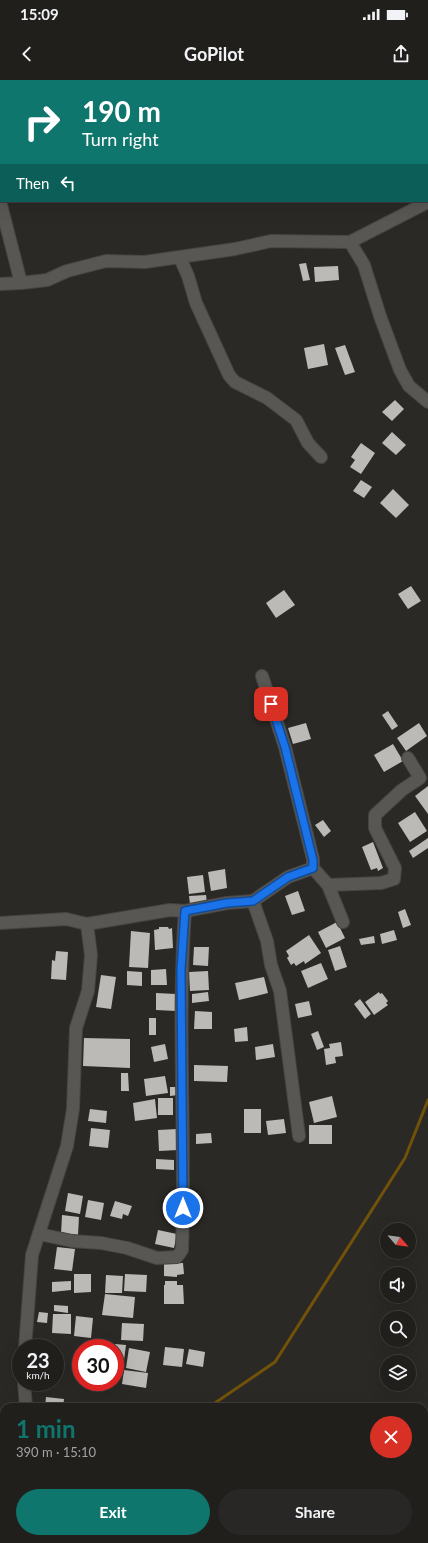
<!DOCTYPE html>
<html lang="en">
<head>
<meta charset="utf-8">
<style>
	body { margin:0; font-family:Lato,sans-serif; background:#282725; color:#f1f3f6; height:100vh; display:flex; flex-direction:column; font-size:15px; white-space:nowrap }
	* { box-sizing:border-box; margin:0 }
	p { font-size:13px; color:#a2a2a3 }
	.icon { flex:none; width:22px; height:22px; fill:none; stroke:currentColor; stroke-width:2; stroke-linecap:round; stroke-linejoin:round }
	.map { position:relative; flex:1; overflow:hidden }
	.panel { position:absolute; left:0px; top:1323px; width:428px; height:140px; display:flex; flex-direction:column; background:#201f1c; border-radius:12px 12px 0 0; box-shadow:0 4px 16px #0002,0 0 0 1px #3d3d3b }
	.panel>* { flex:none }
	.hud { position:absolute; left:0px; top:0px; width:428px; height:122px; box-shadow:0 4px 16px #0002,0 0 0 1px #3d3d3b; background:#0f766e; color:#fff; overflow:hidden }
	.needle { width:26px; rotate:118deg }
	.buttons { position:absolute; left:380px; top:1143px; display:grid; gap:8px }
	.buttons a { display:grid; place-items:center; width:36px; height:36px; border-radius:50%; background:#201f1c; box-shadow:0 4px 16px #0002,0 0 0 1px #3d3d3b; font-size:20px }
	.speed { position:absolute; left:12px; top:1259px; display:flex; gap:8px; font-size:20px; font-weight:700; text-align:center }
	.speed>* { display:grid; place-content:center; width:52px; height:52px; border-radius:50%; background:#201f1c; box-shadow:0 4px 16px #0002,0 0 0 1px #3d3d3b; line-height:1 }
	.speed small { font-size:10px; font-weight:400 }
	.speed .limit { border:6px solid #d22; background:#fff; color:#111 }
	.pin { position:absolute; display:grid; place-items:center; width:34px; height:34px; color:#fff; margin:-17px; border-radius:8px; box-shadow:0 2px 6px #0006 }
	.me { position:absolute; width:44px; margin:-22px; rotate:0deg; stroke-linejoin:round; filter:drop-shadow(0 0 3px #0008) }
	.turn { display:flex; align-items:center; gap:14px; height:84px; padding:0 16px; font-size:18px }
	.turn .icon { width:52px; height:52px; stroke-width:2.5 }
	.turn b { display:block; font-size:28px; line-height:34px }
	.then { display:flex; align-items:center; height:38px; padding:0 16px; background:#0003; gap:8px; font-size:15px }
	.round { display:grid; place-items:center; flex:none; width:42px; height:42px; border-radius:21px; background:#282725 }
	.headline { display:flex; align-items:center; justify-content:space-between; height:68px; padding:0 16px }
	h1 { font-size:24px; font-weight:700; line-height:30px; color:#0f766e }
	.cta { display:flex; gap:8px; margin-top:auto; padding:8px 16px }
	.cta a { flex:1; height:46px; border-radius:24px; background:#0f766e; color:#fff; font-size:16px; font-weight:700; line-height:46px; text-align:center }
	.cta a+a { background:#282725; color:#f1f3f6 }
	.status { display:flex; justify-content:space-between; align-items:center; height:28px; padding:0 20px; background:#201f1c; direction:ltr }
	.status svg { height:11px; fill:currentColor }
	header { display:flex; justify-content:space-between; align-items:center; height:52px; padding:0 16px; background:#201f1c; font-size:18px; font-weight:700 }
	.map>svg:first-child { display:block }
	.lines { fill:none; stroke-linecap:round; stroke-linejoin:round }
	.stream { stroke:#715208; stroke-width:3 }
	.building { fill:#bcbab6 }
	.street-casing { stroke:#474543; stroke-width:14 }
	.street { stroke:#595754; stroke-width:12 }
	.route-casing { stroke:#114b97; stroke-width:10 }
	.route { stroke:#1a73e8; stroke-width:7 }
</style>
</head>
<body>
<div class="status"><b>15:09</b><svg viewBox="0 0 49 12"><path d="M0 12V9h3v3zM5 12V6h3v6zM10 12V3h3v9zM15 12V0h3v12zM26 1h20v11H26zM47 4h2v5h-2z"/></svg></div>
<header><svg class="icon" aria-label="back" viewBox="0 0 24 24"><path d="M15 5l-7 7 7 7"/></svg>GoPilot<svg class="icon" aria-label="share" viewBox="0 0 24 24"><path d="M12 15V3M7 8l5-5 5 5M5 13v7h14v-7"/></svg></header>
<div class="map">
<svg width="428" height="1463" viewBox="0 0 428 1463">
	<rect width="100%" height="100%" fill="#2a2926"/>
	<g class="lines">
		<g class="stream">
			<polyline points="209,1327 275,1282 405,1078 428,1020"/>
			<polyline points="0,1439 4,1438"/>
			<polyline points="412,1459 428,1463"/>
		</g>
	</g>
	<g class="building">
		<polygon points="306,183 310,200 303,201 299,184"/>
		<polygon points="338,186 339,200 315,202 314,187"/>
		<polygon points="324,264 328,285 308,289 304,268"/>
		<polygon points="345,265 355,292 345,295 335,268"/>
		<polygon points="395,320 404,329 392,341 382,332"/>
		<polygon points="392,352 406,365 396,375 382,363"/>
		<polygon points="361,363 375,373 361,394 350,387 355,380 351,377"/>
		<polygon points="361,400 372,407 364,418 353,411"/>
		<polygon points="393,409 409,425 396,438 380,423"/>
		<polygon points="411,506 421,521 408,529 398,514"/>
		<polygon points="284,510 295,525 276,538 266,523"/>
		<polygon points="388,631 398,646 392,650 382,635"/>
		<polygon points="306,643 311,659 293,664 288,648"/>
		<polygon points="419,643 427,656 406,671 397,658"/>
		<polygon points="393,664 403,681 384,692 374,675"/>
		<polygon points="428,706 428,734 415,716"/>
		<polygon points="415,732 427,751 410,762 398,743"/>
		<polygon points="323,740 331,751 324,757 315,745"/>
		<polygon points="428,758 428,768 413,778 409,771"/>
		<polygon points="373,762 383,788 378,791 377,788 371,790 362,767"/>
		<polygon points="225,789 227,808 211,811 208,792"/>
		<polygon points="203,795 205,812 189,814 187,797"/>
		<polygon points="298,811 305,831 292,835 285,816"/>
		<polygon points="206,815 207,823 190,824 189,816"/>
		<polygon points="405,829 411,845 403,848 398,832"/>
		<polygon points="337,842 345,858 326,868 318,852"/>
		<polygon points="159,847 168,847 169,849 172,848 173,868 155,870 154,850 159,849"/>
		<polygon points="394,850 397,860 382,864 380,854"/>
		<polygon points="131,851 150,853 148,888 129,887"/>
		<polygon points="309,855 321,873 305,884 304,881 296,886 294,883 291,885 287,878 289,876 286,871"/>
		<polygon points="374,856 375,863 361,865 359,859"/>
		<polygon points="340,866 347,887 335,891 328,870"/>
		<polygon points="194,867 209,867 208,886 193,885"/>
		<polygon points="56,871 68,872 66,900 51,899 52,880 55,881"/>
		<polygon points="321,883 328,899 308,908 301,891"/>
		<polygon points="166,889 167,905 151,905 151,890"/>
		<polygon points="127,891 142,892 142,906 127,905"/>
		<polygon points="208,891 209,910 190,911 189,892"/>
		<polygon points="101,895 116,897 111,929 96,927"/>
		<polygon points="264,897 268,913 239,920 235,903"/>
		<polygon points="208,912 209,921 192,923 192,914"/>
		<polygon points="379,912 380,914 382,913 388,921 386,923 388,925 374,935 365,922"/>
		<polygon points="156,913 176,914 176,931 156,930"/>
		<polygon points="360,919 371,934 365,939 354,924"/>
		<polygon points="309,921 312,935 298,938 295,924"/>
		<polygon points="195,931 212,932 212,949 194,949"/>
		<rect x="149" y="938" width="7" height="17"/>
		<polygon points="247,947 248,961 235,962 234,949"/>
		<polygon points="318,951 324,967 317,970 311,954"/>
		<polygon points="84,958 130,959 130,988 83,986"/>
		<polygon points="341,962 343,976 335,977 336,983 326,985 324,969 330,968 329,964"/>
		<polygon points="165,964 168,979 154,982 151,967"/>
		<polygon points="273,964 275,977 256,980 255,967"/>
		<polygon points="194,985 228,986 227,1002 194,1001"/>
		<polygon points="121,993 128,993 129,1011 121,1011"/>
		<polygon points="165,996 168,1013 146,1016 144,999"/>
		<polygon points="170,1007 178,1007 178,1015 170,1016"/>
		<polygon points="332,1016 337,1037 314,1043 309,1022"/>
		<rect x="158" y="1018" width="15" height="17"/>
		<polygon points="155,1019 157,1038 135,1041 133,1023"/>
		<polygon points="90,1029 107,1031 106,1043 88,1041"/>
		<rect x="244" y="1029" width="17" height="24"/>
		<polygon points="284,1039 286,1053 268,1055 266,1041"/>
		<rect x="309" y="1045" width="23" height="19"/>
		<polygon points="91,1048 110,1050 108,1068 89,1066"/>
		<polygon points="177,1049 178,1070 159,1071 158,1050"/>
		<polygon points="211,1053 212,1063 196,1064 196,1054"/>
		<polygon points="156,1079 174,1080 174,1090 156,1089"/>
		<polygon points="68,1113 83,1116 80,1134 65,1131"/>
		<polygon points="88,1120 104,1123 101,1140 85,1137"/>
		<polygon points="115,1121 132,1126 128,1136 123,1134 122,1139 110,1136"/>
		<polygon points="62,1135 79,1137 78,1155 61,1154"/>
		<polygon points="158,1150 177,1154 174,1168 155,1164"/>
		<polygon points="57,1167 75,1169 72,1191 54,1189"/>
		<polygon points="183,1183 184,1194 177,1195 177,1197 164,1196 164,1184"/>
		<polygon points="74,1194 91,1194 91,1212 74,1213"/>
		<polygon points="125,1194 147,1195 146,1212 124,1211"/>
		<polygon points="106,1195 123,1196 122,1213 105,1213"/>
		<polygon points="71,1201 71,1210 52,1212 52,1202"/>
		<polygon points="165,1201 177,1201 177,1205 183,1205 184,1224 164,1224 164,1205 165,1205"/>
		<polygon points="105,1214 135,1217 133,1238 102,1235"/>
		<polygon points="54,1225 68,1226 68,1233 54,1231"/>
		<polygon points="39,1232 48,1233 47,1243 37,1242"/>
		<polygon points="53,1234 71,1234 71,1254 52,1253"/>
		<polygon points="76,1236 93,1238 91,1258 74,1256"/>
		<polygon points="122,1243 144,1244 143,1261 121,1260"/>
		<polygon points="115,1264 126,1265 123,1288 115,1287"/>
		<polygon points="165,1267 184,1269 182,1287 163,1285"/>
		<polygon points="129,1268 150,1272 146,1292 126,1288"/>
		<polygon points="189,1269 205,1272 203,1287 186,1284"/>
		<polygon points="124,1290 148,1293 146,1308 122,1304"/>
		<polygon points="46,1317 64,1319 63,1327 45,1327"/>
	</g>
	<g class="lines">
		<g class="street-casing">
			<g id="street">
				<polyline points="0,121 21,203 0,204"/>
				<polyline points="350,162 364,185 380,236 400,290 409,306 428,322"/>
				<polyline points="180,178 188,196 196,223 229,295 235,302 267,318 296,340 308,363 321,377"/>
				<polyline points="21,203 47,200 67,191 106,181 145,182 235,169 271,161 350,162 428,122"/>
				<polyline points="262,596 285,667 313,779 313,788"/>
				<polyline points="328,805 381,803 394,799 395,788 375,748 375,735 402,710 420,698 408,678"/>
				<polyline points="253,821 267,861 271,885 280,911 299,1056"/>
				<polyline points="185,831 227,823 253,821 288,797 313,788 328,805 343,842"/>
				<polyline points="0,843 66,839 87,844 91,875 88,911 76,948 73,1029 67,1066 32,1175 25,1268"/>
				<path d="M39,1154L72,1161L101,1163L127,1168L157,1178L177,1177L182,1170C186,1057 177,944 185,831L170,830L87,844"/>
				<polyline points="24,1302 26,1327"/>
				<polyline points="34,1463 35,1459"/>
			</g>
		</g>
		<use href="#street" class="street"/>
	</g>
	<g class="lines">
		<g class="route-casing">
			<polyline id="route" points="183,1128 181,890 185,831 227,823 253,821 288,797 313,788 313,780 285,667 271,624"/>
		</g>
		<use href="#route" class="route"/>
	</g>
</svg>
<div class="buttons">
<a><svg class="needle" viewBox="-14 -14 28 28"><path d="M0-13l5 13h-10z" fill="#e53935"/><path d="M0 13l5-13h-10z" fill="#a2a2a3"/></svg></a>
<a><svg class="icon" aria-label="sound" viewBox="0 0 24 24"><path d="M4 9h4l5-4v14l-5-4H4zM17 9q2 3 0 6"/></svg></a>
<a><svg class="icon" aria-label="search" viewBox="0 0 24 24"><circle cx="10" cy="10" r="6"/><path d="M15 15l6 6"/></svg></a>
<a><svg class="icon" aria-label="layers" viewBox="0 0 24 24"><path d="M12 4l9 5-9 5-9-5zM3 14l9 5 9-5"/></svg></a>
</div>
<div class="speed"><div>23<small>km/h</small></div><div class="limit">30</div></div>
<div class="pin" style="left:271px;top:624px;background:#d93025"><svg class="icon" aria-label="arrive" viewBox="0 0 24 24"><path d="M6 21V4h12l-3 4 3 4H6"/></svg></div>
<svg class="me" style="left:183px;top:1128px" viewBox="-20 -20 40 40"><circle r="17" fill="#1a73e8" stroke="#fff" stroke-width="3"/><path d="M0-11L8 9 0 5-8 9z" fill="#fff"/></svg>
<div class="hud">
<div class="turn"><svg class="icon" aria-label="right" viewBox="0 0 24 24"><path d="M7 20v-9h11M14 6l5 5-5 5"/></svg><div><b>190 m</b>Turn right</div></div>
<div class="then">Then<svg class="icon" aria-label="left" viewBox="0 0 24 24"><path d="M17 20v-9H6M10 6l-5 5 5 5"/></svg></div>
</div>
<section class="panel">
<div class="headline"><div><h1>1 min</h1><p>390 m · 15:10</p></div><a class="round" style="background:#d93025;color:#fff"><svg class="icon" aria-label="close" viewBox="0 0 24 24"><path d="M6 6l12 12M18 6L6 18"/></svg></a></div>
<div class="cta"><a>Exit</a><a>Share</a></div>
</section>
</div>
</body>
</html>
